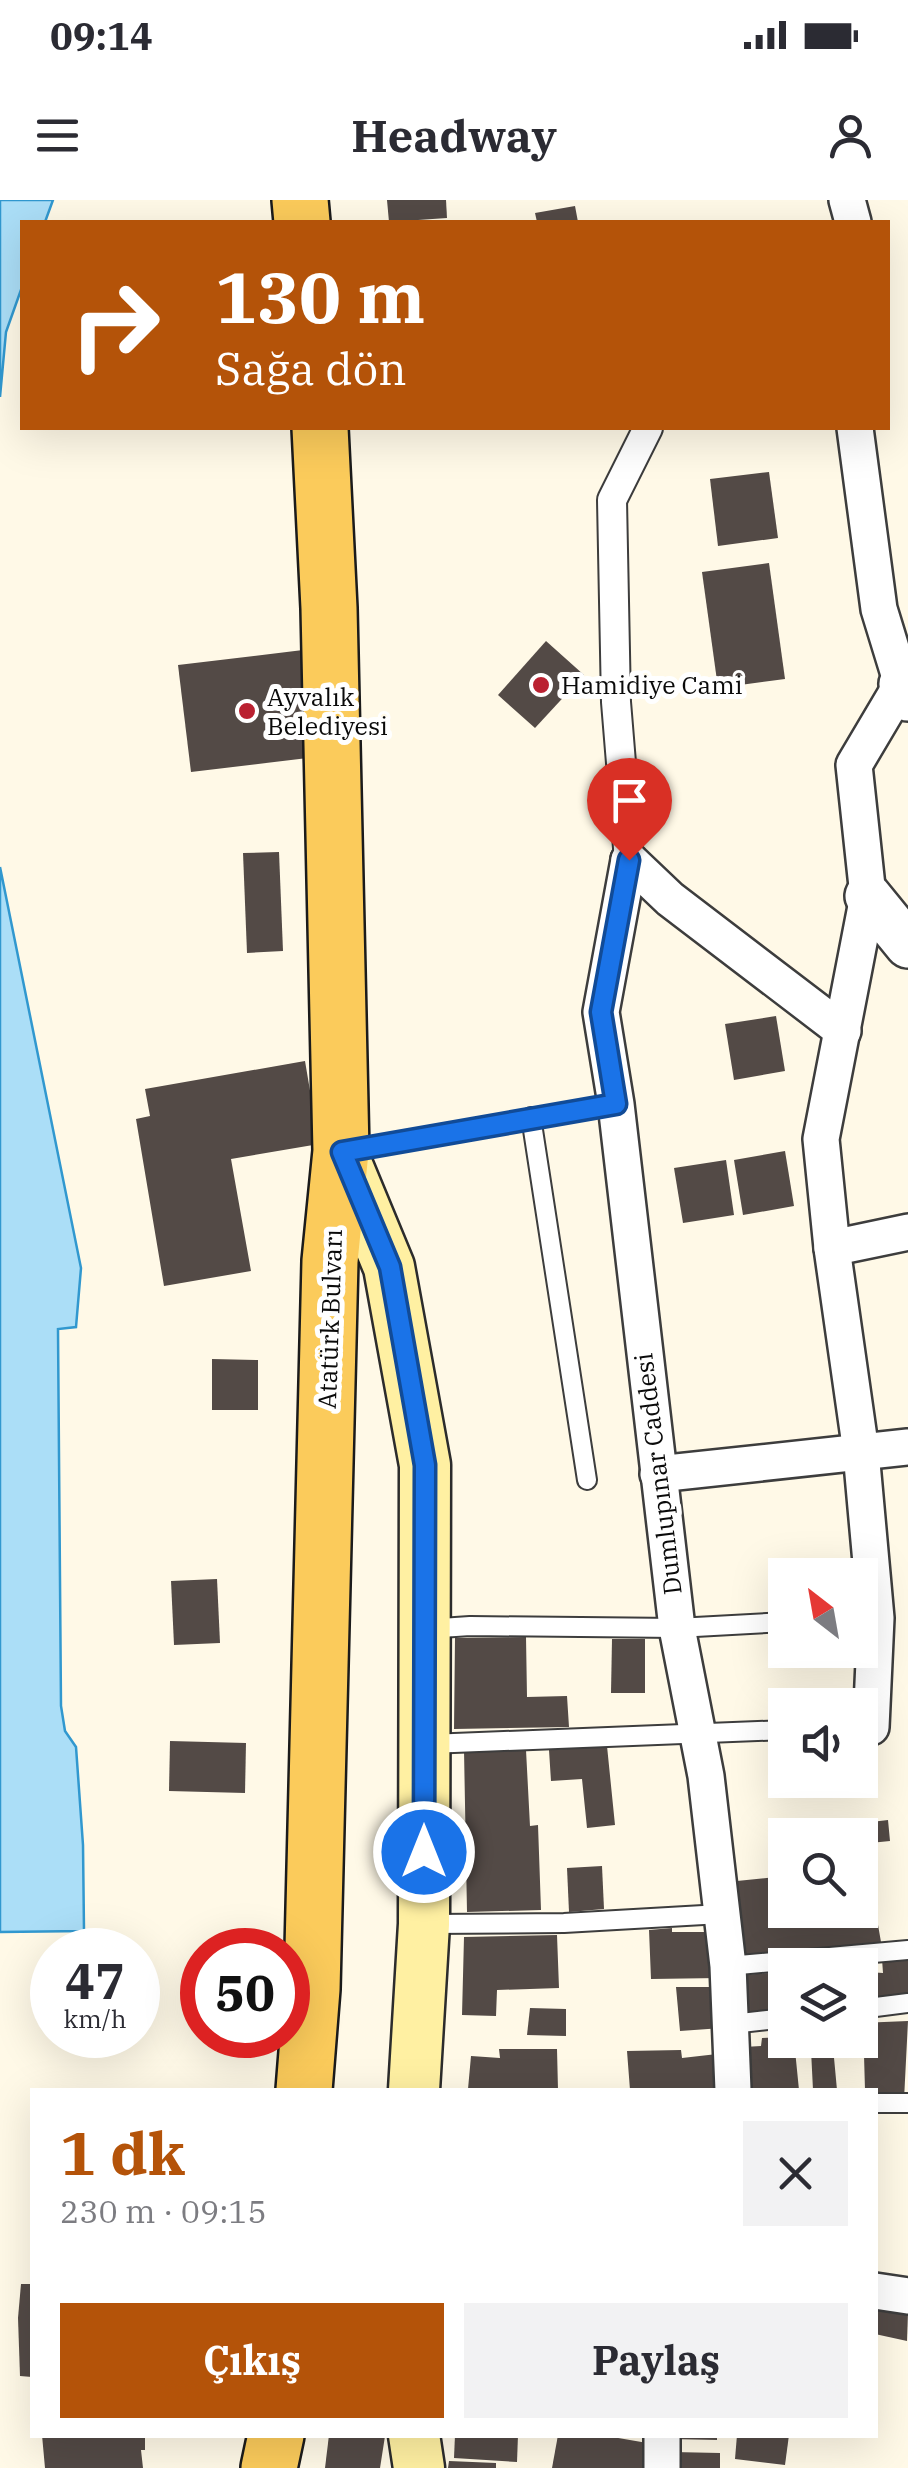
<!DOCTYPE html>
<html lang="tr">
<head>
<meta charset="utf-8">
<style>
	body { margin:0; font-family:"IBM Plex Serif",serif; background:#f2f2f3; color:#2b2b33; height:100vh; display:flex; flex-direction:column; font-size:38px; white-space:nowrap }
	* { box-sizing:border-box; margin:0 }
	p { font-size:32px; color:#7c7c81 }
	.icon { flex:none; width:55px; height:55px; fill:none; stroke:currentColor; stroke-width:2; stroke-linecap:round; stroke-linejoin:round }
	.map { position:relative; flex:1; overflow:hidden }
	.panel { position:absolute; left:30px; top:1888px; width:848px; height:350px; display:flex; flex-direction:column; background:#fff; border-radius:0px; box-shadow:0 10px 40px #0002 }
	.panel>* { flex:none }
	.guide { position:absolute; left:20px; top:20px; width:870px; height:210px; border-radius:0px; box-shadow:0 10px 40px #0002; background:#b45309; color:#fff; overflow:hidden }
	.needle { width:65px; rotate:329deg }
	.fabs { position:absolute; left:768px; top:1358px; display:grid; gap:20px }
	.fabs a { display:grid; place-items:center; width:110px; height:110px; border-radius:0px; background:#fff; box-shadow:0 10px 40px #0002; font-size:50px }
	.speed { position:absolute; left:30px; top:1728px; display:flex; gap:20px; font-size:50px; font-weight:700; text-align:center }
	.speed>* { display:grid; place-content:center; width:130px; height:130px; border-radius:50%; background:#fff; box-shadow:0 10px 40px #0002; line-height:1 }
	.speed small { font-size:25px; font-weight:400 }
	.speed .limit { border:15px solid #d22; background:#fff; color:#111 }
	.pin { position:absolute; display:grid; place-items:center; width:85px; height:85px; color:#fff; margin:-102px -42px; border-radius:50% 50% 50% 0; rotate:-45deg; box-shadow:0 0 10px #0007 }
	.pin .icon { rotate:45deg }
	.me { position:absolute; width:110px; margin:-55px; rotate:0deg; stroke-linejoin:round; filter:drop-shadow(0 0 8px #0008) }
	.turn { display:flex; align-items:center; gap:35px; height:210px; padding:0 30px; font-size:45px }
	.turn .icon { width:130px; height:130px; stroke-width:2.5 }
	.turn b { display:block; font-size:70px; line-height:85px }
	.round { display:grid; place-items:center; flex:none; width:105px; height:105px; border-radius:0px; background:#f2f2f3 }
	.overview { display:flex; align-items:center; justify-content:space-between; height:170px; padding:0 30px }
	h1 { font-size:60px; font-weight:700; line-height:75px; color:#b45309 }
	.action { display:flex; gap:20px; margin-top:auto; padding:20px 30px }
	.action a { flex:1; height:115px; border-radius:0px; background:#b45309; color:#fff; font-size:40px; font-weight:700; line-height:115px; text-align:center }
	.action a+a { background:#f2f2f3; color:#2b2b33 }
	.status { display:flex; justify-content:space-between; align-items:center; height:70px; padding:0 50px; background:#fff; direction:ltr }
	.status svg { height:28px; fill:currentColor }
	header { display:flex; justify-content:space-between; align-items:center; height:130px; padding:0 30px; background:#fff; font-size:45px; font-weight:700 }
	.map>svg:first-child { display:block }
	.water { fill:#abdef7; stroke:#3198cf; stroke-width:2.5 }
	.building { fill:#534a46 }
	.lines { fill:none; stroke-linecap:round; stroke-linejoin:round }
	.service-casing { stroke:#3d3d3d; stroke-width:22 }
	.pedestrian-casing { stroke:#3d3d3d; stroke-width:32 }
	.minor-casing { stroke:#3d3d3d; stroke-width:40 }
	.tertiary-casing { stroke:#3d3d3d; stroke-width:50 }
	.secondary-casing { stroke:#2c2c2c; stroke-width:55 }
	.primary-casing { stroke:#1b1b1b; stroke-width:60 }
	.service { stroke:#fff; stroke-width:18 }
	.pedestrian { stroke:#fff; stroke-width:28 }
	.minor { stroke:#fff; stroke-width:35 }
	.tertiary { stroke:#fff; stroke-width:45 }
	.secondary { stroke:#fff0a2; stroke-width:50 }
	.primary { stroke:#fbcb5b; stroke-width:55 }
	.route-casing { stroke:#114b97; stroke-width:25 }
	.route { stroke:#1a73e8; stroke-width:18 }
	.poi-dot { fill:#ba2131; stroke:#fff; stroke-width:4 }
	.labels { text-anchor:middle; stroke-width:10; stroke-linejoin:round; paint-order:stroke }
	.poi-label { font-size:25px; fill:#0a0a0a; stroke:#fff; text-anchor:start }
	.street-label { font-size:25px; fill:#0a0a0a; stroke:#fff }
</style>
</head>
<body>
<div class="status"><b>09:14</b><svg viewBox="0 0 49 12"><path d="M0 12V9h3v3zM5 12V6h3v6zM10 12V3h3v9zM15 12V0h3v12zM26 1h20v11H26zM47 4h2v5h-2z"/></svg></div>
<header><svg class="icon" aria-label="menu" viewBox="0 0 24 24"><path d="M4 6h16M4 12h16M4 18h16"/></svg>Headway<svg class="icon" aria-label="person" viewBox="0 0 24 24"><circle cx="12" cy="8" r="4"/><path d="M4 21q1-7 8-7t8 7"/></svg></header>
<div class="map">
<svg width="908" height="2268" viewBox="0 0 908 2268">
	<rect width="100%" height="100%" fill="#fff9e7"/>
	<g class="water">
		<polygon points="0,0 53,0 45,22 22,22 22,87 6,132 0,197"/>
		<polygon points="0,667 81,1068 76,1127 58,1129 61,1506 65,1531 76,1547 83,1645 84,1731 0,1732"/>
	</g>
	<g class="building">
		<polygon points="387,0 446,0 447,18 389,22"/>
		<polygon points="575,6 578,22 537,22 535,13"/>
		<polygon points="769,272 778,338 718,346 710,279"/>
		<polygon points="769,363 785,479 718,488 702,372"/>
		<polygon points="546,441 584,475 535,528 498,495"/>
		<polygon points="303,450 316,557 191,572 178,465"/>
		<polygon points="279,652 283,751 247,753 243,653"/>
		<polygon points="776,816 785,871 734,880 725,824"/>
		<polygon points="305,861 319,944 231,959 251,1071 164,1086 136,919 150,916 145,889"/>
		<polygon points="785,951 794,1006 743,1015 734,960"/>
		<polygon points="726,960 734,1015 683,1023 674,968"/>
		<polygon points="212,1159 258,1160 258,1210 212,1210"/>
		<polygon points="217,1379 220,1443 174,1445 171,1381"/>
		<polygon points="526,1437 527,1497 567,1496 569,1527 454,1529 455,1438"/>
		<polygon points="612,1439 645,1439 645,1493 611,1493"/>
		<polygon points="170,1541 246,1543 245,1593 169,1591"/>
		<polygon points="607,1546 615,1625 587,1628 582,1579 551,1581 549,1550"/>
		<polygon points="464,1550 526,1550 530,1626 538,1625 541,1710 467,1712"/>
		<polygon points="888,1620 890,1641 860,1644 860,1635 839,1635 838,1626"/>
		<polygon points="602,1666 604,1709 569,1712 567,1668"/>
		<polygon points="785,1676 785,1696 776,1697 778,1712 860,1710 860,1704 874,1702 881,1742 779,1752 780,1756 739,1761 727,1682"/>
		<polygon points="672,1728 672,1732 715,1732 719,1778 651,1779 649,1730"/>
		<polygon points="557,1735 559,1788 497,1790 496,1816 462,1815 464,1737"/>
		<polygon points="908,1757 908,1799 860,1803 860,1765 851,1765 851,1762 865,1761 868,1772 883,1773 882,1759"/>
		<polygon points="785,1772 785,1810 746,1813 740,1775"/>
		<polygon points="676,1787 717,1787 722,1828 680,1831"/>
		<polygon points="530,1808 566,1809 566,1836 527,1835"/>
		<polygon points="908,1821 904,1900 875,1899 875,1890 865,1890 864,1855 843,1856 842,1840 860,1840 860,1823"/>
		<polygon points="785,1837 785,1840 794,1840 799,1890 747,1890 744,1847 761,1846 762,1838"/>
		<polygon points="797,1840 821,1840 822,1848 833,1847 837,1890 813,1890 811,1850 797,1849"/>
		<polygon points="499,1849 557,1849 558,1890 468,1889 471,1856 500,1858"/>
		<polygon points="681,1850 682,1858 726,1853 729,1890 630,1890 627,1851"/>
		<polygon points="21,2084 32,2084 32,2177 20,2176 18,2118"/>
		<polygon points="875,2107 908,2113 907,2141 875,2134"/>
		<polygon points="42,2235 145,2235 145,2250 141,2250 143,2268 45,2268"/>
		<polygon points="329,2235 385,2236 380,2268 325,2268"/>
		<polygon points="455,2235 518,2235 517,2262 454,2258"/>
		<polygon points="558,2235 601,2235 653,2244 654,2268 552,2268"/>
		<polygon points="670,2235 717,2235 717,2240 670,2239"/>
		<polygon points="737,2235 789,2235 785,2265 735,2259"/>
		<polygon points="673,2252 720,2253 720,2268 672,2268"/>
		<polygon points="449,2261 496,2263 496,2268 448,2268"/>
	</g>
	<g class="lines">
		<g class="service-casing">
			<g id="service">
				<polyline points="531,917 587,1280"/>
				<polyline points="345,951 616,904"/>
				<polyline points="426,1429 470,1426 677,1428 785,1422"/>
				<polyline points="429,1544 785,1530"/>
				<polyline points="427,1724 564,1723 721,1714"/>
				<polyline points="728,1766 908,1750"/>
				<polyline points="860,1809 908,1803"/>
				<polyline points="732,1824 785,1818"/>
				<polyline points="875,1903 908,1903"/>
			</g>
		</g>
		<g class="pedestrian-casing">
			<polyline id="pedestrian" points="629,660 616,502 612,300 648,228"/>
		</g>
		<g class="minor-casing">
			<g id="minor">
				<polyline points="847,0 853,22"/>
				<polyline points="855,228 879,409 902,484 854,565 868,696 821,939 832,1048 861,1252 876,1418 871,1527"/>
				<polyline points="629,660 601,812 616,904 677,1428 706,1576 728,1766 733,1890"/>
				<polyline points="629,660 670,699 843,831"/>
				<polyline points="832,1048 908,1032"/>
				<polyline points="658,1274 908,1247"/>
				<polyline points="875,2091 908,2096"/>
				<polyline points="662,2235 662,2268"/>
			</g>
		</g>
		<g class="tertiary-casing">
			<g id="tertiary">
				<polyline points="908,471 902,484 908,498"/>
				<polyline points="868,696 908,745"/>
			</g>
		</g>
		<g class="secondary-casing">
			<g id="secondary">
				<polyline points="341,951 389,1067 425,1265 424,1724 414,1890"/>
				<polyline points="414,2235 419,2268"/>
			</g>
		</g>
		<g class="primary-casing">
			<g id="primary">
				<polyline points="300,0 302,22"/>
				<polyline points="304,1890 312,1789 330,1061 341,951 329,408 320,228"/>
				<polyline points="269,2268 276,2235"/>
			</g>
		</g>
		<use href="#service" class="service"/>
		<use href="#pedestrian" class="pedestrian"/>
		<use href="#minor" class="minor"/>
		<use href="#tertiary" class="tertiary"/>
		<use href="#secondary" class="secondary"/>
		<use href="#primary" class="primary"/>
	</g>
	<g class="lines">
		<g class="route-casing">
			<polyline id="route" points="424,1652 425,1265 390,1067 342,952 616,904 601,812 629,660"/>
		</g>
		<use href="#route" class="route"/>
	</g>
	<g class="poi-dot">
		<circle cx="541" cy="485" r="10"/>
		<circle cx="247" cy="511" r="10"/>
	</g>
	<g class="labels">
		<g class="poi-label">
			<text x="561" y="494">Hamidiye Cami</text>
			<text x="267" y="506">Ayvalık<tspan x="267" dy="29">Belediyesi</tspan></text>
		</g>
		<g class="street-label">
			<text transform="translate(330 1119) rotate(-88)" y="9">Atatürk Bulvarı</text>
			<text transform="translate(658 1274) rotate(-97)" y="9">Dumlupınar Caddesi</text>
		</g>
	</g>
</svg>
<div class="fabs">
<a><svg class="needle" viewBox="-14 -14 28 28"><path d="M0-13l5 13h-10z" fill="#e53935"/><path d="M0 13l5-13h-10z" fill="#7c7c81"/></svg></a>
<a><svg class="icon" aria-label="sound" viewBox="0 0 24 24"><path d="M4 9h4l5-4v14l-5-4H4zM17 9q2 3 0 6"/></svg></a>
<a><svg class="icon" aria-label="search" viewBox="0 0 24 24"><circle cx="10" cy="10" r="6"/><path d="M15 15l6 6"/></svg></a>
<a><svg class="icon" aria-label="layers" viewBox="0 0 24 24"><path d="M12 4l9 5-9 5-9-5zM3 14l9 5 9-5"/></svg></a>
</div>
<div class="speed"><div>47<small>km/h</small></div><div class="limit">50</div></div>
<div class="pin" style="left:629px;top:660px;background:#d93025"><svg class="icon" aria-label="arrive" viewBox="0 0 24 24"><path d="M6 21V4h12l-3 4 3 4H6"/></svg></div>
<svg class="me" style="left:424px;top:1652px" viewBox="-20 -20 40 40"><circle r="17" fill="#1a73e8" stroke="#fff" stroke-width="3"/><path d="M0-11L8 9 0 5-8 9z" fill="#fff"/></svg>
<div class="guide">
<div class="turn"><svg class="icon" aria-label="right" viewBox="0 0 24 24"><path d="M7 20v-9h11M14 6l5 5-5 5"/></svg><div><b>130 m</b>Sağa dön</div></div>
</div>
<section class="panel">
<div class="overview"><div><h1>1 dk</h1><p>230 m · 09:15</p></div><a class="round"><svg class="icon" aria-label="close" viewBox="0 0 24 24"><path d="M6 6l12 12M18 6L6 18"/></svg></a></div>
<div class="action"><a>Çıkış</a><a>Paylaş</a></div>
</section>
</div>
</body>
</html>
